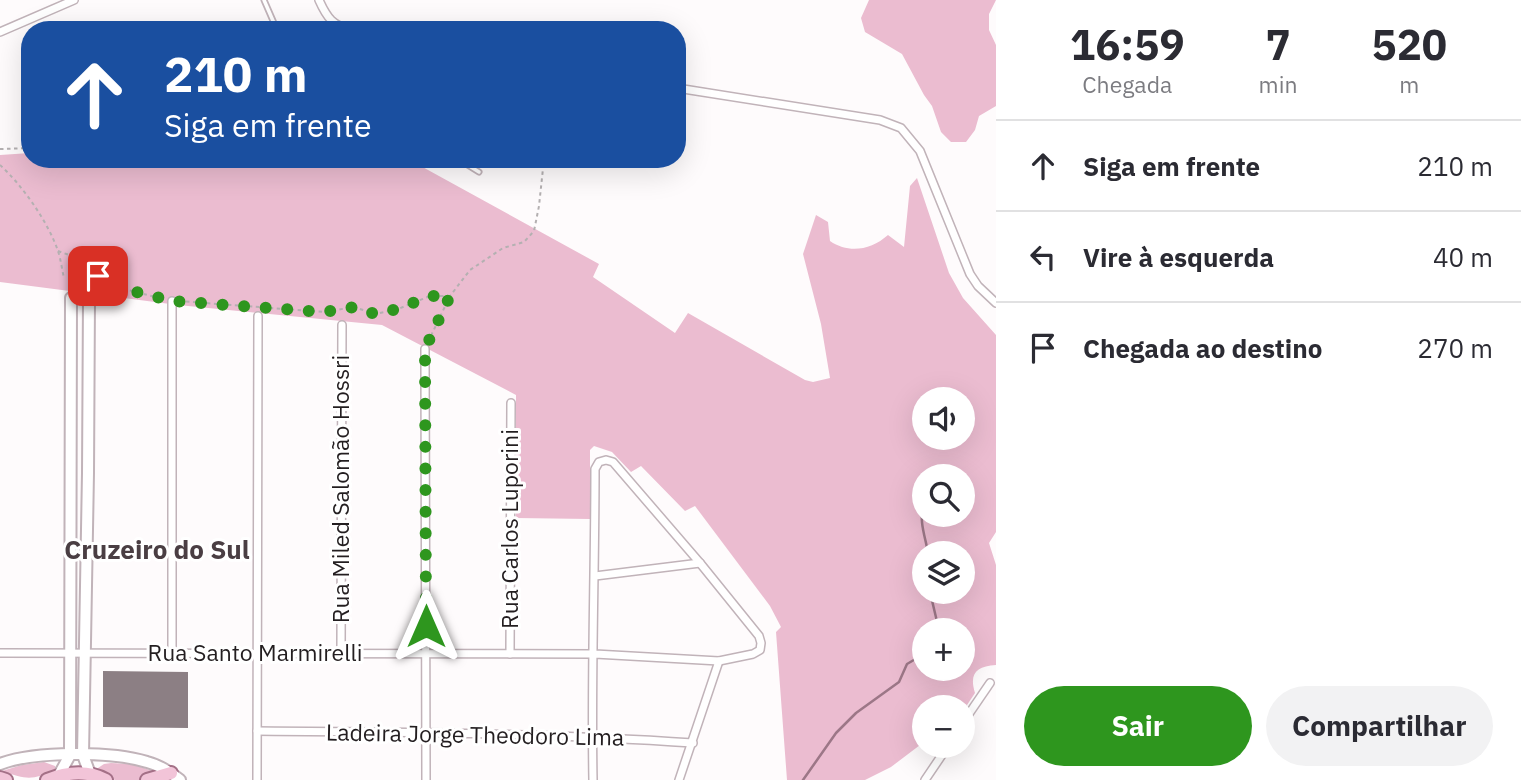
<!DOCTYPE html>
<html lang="pt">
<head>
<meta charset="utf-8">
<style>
	body { margin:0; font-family:"IBM Plex Sans",sans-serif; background:#f2f2f3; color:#2b2b33; height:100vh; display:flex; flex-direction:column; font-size:26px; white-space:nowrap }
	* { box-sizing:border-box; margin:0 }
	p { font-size:23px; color:#7c7c81 }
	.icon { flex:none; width:38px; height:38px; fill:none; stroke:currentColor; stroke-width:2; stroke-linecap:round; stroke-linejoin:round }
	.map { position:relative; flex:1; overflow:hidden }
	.drawer { display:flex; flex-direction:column; background:#fff; width:525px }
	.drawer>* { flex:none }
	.hud { position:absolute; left:21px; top:21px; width:665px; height:147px; border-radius:28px; box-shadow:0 7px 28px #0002; background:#1a4fa0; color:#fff; overflow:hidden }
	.fabs { position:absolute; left:912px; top:387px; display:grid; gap:14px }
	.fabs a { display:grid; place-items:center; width:63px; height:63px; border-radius:50%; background:#fff; box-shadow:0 7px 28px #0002; font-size:35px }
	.pin { position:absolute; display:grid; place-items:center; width:60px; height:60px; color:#fff; margin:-30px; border-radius:14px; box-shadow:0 4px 10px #0006 }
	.me { position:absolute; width:77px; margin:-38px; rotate:0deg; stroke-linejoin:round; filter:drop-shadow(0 0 5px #0008) }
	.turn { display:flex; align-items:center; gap:24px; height:147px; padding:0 28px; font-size:32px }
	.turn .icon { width:91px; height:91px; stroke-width:2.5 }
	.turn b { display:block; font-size:49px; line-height:60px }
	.eta { display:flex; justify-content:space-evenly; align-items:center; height:119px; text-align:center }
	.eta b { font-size:42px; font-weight:800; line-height:49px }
	.cta { display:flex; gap:14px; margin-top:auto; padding:14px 28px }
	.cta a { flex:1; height:80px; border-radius:42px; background:#2e961e; color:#fff; font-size:28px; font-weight:800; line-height:80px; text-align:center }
	.cta a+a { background:#f2f2f3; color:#2b2b33 }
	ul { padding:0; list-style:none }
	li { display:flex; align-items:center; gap:21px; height:91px; padding:0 28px; border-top:2px solid #e1e1e2 }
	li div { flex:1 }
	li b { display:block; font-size:26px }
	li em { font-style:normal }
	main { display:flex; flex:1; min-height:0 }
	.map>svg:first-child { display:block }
	.green { fill:#ebbcd0; fill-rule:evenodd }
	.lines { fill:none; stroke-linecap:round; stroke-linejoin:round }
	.stream { stroke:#9c7787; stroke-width:2.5 }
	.building { fill:#8c7f84 }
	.lane-casing { stroke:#c1b3b9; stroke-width:7 }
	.street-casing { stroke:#c1b3b9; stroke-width:10 }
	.secondary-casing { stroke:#c1b3b9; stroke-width:14 }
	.primary-casing { stroke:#a47087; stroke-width:16 }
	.path { stroke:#b4b0b1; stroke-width:2; stroke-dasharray:3.5 3.5; stroke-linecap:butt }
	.lane { stroke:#fff; stroke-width:3.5 }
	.street { stroke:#fff; stroke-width:7 }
	.secondary { stroke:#fff; stroke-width:10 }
	.primary { stroke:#f2c4d8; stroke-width:12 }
	.route { stroke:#2e961e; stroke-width:12; stroke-dasharray:0 21.6 }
	.labels { text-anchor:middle; stroke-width:6; stroke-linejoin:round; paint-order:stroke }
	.street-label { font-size:23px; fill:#231e20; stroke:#fff }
	.quarter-label { font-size:26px; font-weight:bold; fill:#4a3e43; stroke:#fff }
</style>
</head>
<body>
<main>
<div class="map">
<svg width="996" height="780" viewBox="0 0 996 780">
	<rect width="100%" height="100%" fill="#fefbfc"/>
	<g class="green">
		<polygon points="869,0 996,0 989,14 989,30 996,45 996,106 979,116 975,130 966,142 951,142 941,132 932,106 924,95 902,54 865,32 861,18"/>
		<path d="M30,153V159H408L599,264L593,277L675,333L688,313L805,380L813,382L830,378L821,324L803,254L816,215L828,222L830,241C849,254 871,250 888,235L904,247L910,186L917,178L949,273L963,298L996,335V532L989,543L996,565V665C976,666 969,674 975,693L963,711L962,707H924V742L891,767L865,780H787L776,632L781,627L770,606L695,506L685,511L641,466L631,472L612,452L594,446L590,450V519L516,518V395L382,325L178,305L0,282V155ZM924,399H962V438H924ZM924,476H962V514H924ZM924,553H962V592H924ZM924,630H962V668H924Z"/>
		<path d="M44,762L55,766L57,770C31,780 28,780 2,771L22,765Z"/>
		<polygon points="111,763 131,764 153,771 139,780 115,780 95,770 104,764"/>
	</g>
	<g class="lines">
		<g class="stream">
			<path d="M924,507C918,519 926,539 928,553"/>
			<polyline points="930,592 939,630"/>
			<polyline points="803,780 836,733 856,713 899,682 907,664 924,654"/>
		</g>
	</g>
	<polygon class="building" points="103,671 188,672 188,728 103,727"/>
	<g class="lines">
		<g class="lane-casing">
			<g id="lane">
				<polyline points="264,0 277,30"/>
				<polyline points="458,159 479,172"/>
			</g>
		</g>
		<g class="street-casing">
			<g id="street">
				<path d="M319,0C327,18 333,26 352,30"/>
				<polyline points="0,32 74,0"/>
				<polyline points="677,88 880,120 901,128 920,151 970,274 978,286 996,303"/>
				<polyline points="172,301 172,654"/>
				<polyline points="425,349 426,780"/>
				<polyline points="595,576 700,563"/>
				<path d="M0,653L595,654L719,661L753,654L760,650L761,643L759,636L700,563L613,462L606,460L599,462L595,469C595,572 591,676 593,780"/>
				<polyline points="341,654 342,325"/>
				<polyline points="510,654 511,403"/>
				<polyline points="962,724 990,683"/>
				<path d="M257,731C403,732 547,733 693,743"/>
				<polyline points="257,780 258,316"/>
				<polyline points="679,780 719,661"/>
				<polyline points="925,780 948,746"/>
			</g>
		</g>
		<g class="secondary-casing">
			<g id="secondary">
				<path d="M0,764C34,751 112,751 147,762C159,765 170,772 180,780"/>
				<polyline points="59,775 70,755 71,298 79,293 89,298 88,473 83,755 90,774"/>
			</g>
		</g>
		<g class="primary-casing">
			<g id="primary">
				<polyline points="0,778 6,780"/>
				<path d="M47,780C67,772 87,770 106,780"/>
				<polyline points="147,780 171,773"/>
			</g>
		</g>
		<g class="path">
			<polyline points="0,149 30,148"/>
			<path d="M0,165C23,186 48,222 58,251C61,260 62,270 64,278"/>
			<polyline points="58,251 83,260 98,276 113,286 163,299"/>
			<polyline points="179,301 324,312 354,307 375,314 398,309 430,296 450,296"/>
			<polyline points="428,342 450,296 470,270 503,248 524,242 534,231 539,206 544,159"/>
		</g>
		<use href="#lane" class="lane"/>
		<use href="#street" class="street"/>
		<use href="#secondary" class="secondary"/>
		<use href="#primary" class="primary"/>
	</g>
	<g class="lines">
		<polyline class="route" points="98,276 113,286 172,301 324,312 354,307 375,314 398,309 430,296 450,296 425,349 426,626"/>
	</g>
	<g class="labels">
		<g class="street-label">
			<text transform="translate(341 489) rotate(-90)" y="8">Rua Miled Salomão Hossri</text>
			<text transform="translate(510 529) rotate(-90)" y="8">Rua Carlos Luporini</text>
			<text x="255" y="661">Rua Santo Marmirelli</text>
			<text transform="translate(475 735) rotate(1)" y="8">Ladeira Jorge Theodoro Lima</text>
		</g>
		<g class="quarter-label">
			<text x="157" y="559">Cruzeiro do Sul</text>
		</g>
	</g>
</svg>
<div class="fabs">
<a><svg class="icon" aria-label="sound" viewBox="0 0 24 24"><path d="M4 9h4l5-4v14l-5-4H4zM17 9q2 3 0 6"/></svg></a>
<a><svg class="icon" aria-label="search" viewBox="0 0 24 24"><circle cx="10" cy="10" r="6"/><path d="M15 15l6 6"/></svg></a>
<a><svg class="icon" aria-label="layers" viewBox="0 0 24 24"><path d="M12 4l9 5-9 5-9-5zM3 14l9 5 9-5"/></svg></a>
<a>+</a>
<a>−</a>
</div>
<div class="pin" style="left:98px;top:276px;background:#d93025"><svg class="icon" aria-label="arrive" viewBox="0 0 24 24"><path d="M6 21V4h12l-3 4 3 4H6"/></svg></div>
<svg class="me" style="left:426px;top:626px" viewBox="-20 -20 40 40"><path d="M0-17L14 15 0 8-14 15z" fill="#2e961e" stroke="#fff" stroke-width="4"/></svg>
<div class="hud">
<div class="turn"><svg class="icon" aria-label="ahead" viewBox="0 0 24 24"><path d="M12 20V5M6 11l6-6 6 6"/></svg><div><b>210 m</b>Siga em frente</div></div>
</div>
</div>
<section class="drawer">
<div class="eta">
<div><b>16:59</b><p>Chegada</p></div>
<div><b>7</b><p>min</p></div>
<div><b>520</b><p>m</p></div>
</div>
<ul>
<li><svg class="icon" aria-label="ahead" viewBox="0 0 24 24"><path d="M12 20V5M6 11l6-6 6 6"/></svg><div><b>Siga em frente</b></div><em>210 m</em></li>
<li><svg class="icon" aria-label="left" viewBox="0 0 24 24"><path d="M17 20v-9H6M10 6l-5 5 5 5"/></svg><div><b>Vire à esquerda</b></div><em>40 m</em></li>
<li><svg class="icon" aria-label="arrive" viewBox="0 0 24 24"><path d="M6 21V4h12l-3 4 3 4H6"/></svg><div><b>Chegada ao destino</b></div><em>270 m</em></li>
</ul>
<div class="cta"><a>Sair</a><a>Compartilhar</a></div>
</section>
</main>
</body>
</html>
